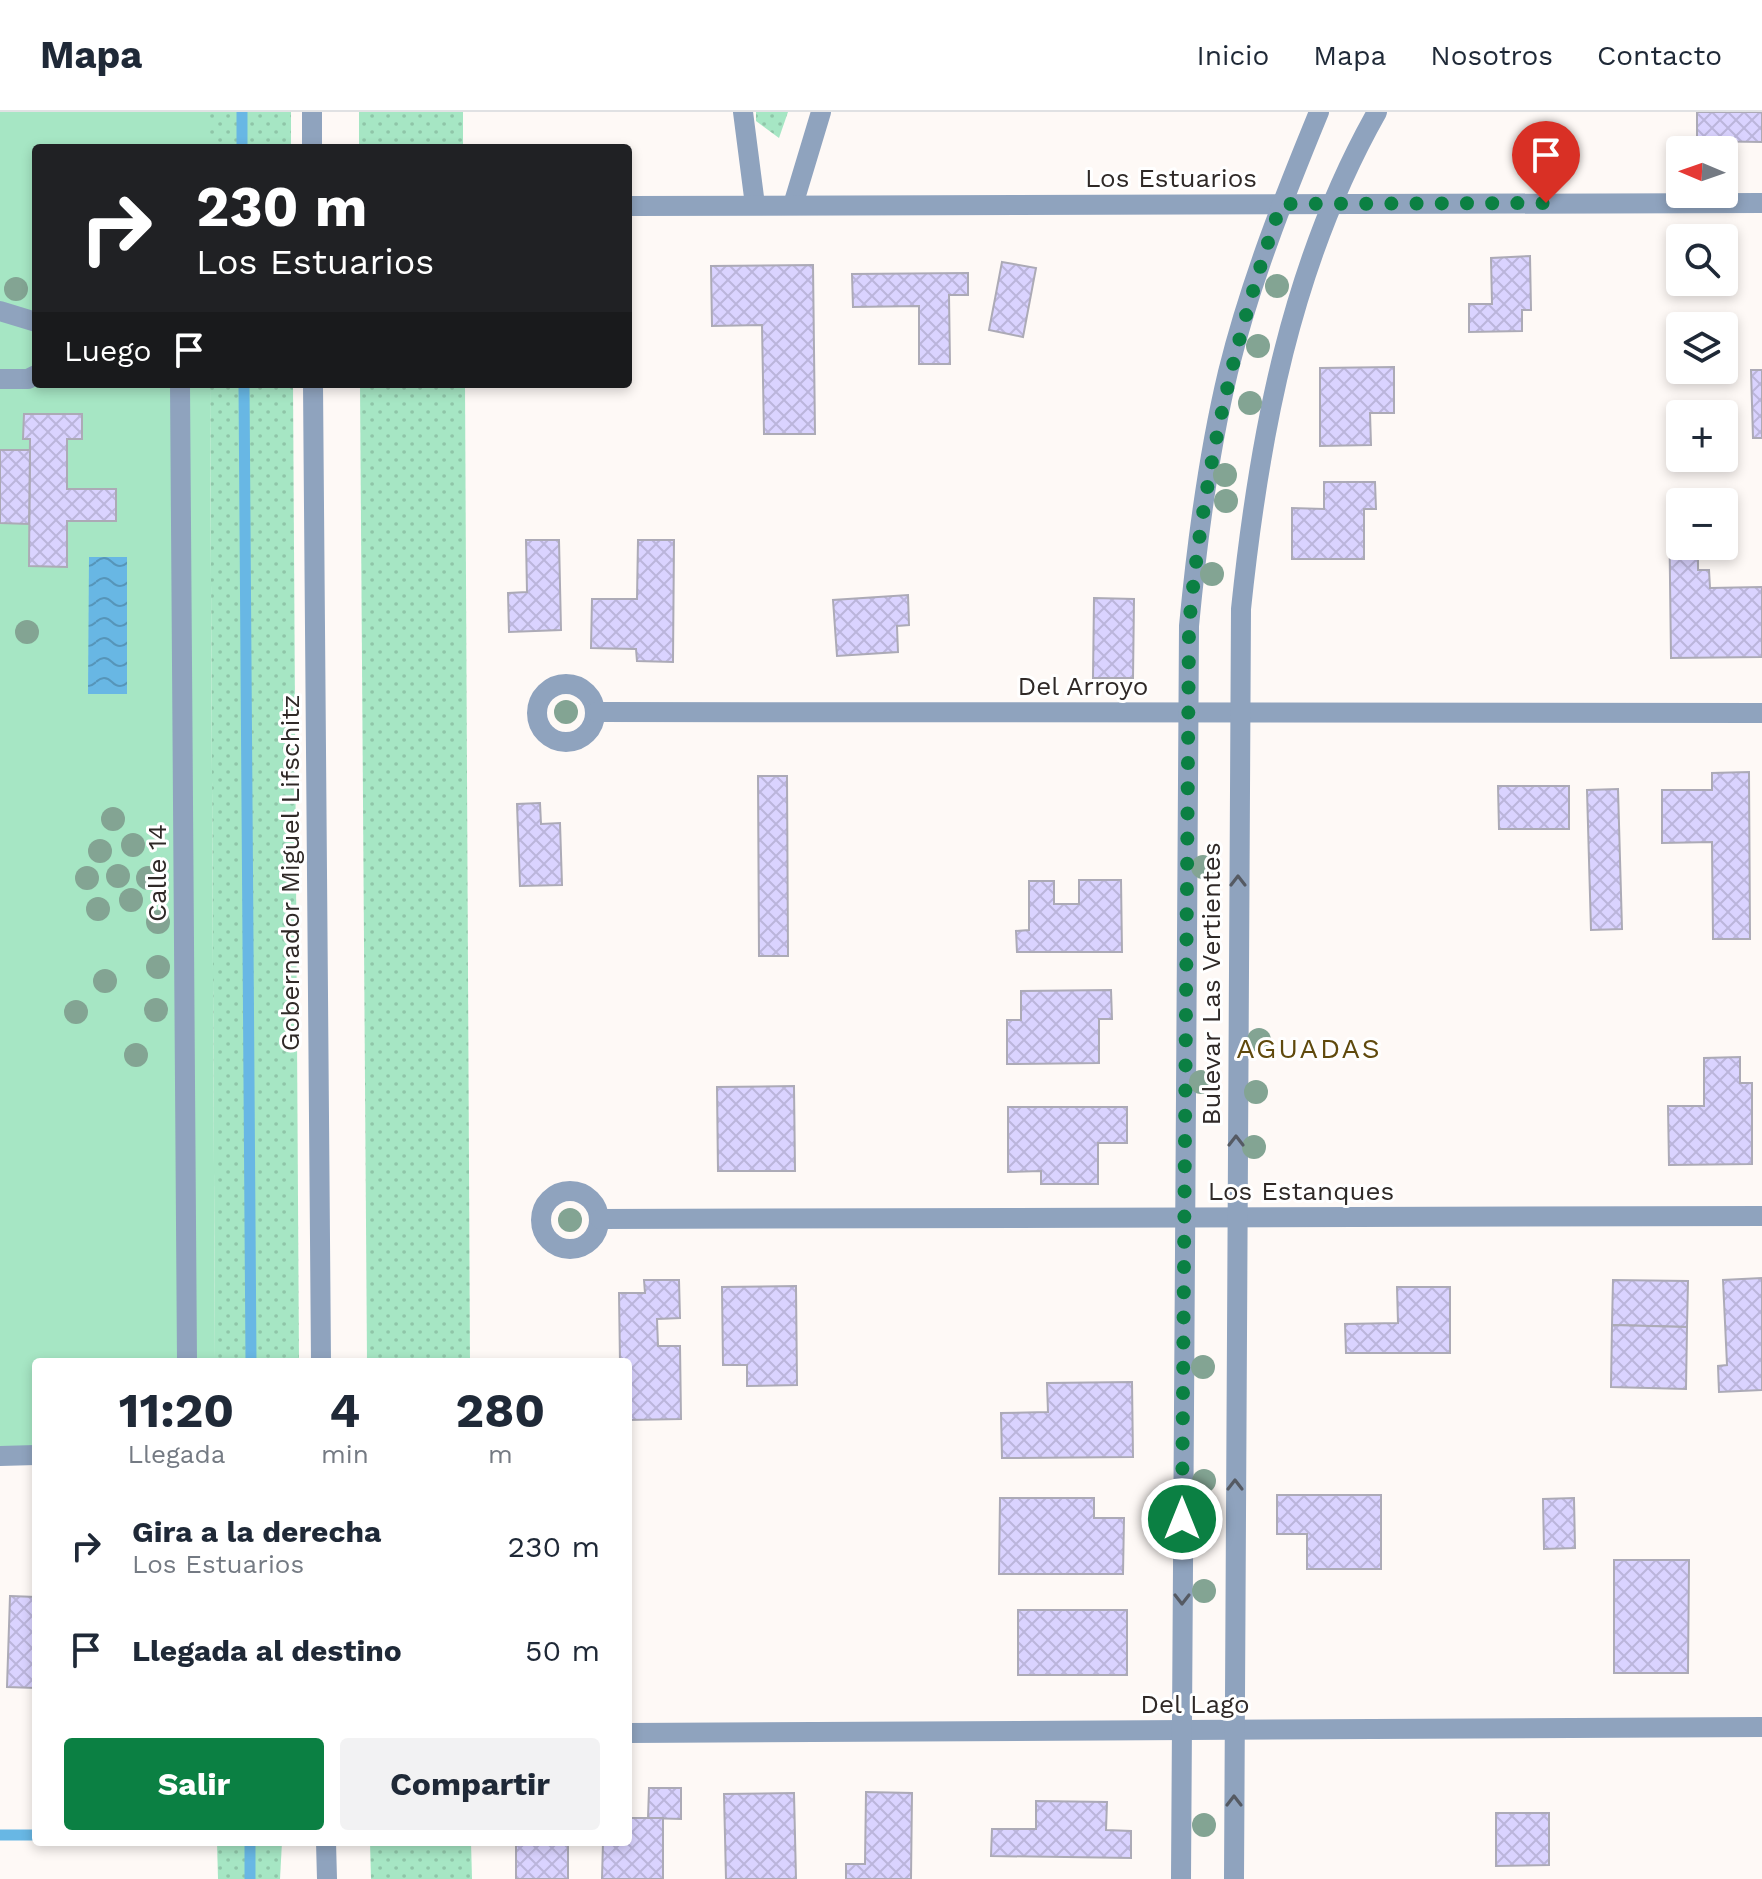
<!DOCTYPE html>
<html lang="es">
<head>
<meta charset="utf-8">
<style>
	body { margin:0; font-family:"Work Sans",sans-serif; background:#f2f2f3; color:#1f2937; height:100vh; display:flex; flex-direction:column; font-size:30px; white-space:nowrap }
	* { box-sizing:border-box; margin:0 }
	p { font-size:26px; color:#747a83 }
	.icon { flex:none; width:44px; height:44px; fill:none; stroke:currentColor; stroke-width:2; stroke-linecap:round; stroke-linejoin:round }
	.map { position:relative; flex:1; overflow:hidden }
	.sheet { position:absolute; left:32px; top:1246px; width:600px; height:488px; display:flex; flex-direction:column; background:#fff; border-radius:8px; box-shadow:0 4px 12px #0003 }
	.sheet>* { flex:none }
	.banner { position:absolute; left:32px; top:32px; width:600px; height:244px; border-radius:8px; box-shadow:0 4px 12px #0003; background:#202124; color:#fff; overflow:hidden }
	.needle { width:52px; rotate:272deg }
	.fabs { position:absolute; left:1666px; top:24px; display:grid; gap:16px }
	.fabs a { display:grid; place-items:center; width:72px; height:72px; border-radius:8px; background:#fff; box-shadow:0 4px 12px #0003; font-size:40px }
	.pin { position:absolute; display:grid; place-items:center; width:68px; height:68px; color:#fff; margin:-82px -34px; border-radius:50% 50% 50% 0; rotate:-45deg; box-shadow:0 0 8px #0007 }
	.pin .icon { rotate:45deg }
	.me { position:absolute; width:88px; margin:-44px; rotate:0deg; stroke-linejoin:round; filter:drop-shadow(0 0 6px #0008) }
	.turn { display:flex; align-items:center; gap:28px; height:168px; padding:0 32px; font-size:36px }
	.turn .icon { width:104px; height:104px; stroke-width:2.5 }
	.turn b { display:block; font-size:56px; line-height:68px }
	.then { display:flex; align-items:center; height:76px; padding:0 32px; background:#0003; gap:16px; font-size:30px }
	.eta { display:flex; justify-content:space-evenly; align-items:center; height:136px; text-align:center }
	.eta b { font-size:48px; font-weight:700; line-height:56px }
	.primary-button { display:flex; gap:16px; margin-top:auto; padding:16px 32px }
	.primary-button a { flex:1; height:92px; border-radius:8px; background:#0b8043; color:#fff; font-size:32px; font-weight:700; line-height:92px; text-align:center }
	.primary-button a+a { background:#f2f2f3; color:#1f2937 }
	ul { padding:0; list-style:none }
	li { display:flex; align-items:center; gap:24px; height:104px; padding:0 32px }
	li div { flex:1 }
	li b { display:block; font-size:30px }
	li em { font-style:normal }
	header { display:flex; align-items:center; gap:48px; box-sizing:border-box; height:112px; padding:0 40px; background:#fff; border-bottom:2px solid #e0e1e3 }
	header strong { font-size:38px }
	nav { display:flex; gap:44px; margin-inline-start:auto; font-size:28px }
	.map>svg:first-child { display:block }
	.grass { fill:url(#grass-dots) }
	.pitch { fill:#a6e6c4 }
	.water { fill:url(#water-waves) }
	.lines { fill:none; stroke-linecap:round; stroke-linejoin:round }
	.stream { stroke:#68b7e4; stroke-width:11 }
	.building { fill:url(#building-cross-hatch); stroke:#acaab6; stroke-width:2 }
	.street { stroke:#8fa3be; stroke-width:20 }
	.tree { fill:#83a493 }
	.oneway { stroke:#555a63 }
	.route { stroke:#0b8043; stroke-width:14; stroke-dasharray:0 25.2 }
	.labels { text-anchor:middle; stroke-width:6; stroke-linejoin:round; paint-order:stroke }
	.street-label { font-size:26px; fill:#2f2927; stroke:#fff }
	.neighbourhood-label { font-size:28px; letter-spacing:2px; fill:#60490c; stroke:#fff }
</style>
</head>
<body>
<header>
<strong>Mapa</strong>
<nav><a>Inicio</a><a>Mapa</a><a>Nosotros</a><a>Contacto</a></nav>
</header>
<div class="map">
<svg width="1762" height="1767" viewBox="0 0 1762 1767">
	<defs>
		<pattern id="grass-dots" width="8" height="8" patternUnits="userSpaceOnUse" patternTransform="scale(2)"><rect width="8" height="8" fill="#a6e6c4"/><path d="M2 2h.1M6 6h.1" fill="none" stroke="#8fc5a8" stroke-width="1.8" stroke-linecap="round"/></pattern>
		<pattern id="water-waves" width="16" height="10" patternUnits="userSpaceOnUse" patternTransform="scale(2)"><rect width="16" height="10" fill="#68b7e4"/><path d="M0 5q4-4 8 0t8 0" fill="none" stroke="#5695b9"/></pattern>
		<pattern id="building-cross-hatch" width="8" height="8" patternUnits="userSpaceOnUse" patternTransform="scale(2)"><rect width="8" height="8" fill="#dad3ff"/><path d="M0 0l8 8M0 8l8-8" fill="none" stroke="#bbb5db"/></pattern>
	</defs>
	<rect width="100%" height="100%" fill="#fef9f6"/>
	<g class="grass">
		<rect x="209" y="0" width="82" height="36"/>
		<rect x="359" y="0" width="104" height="36"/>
		<polygon points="756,0 788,0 779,26 756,9"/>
		<polygon points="210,272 293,272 299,1250 215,1250"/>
		<polygon points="360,272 465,272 470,1250 367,1250"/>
		<polygon points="217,1730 282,1730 280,1767 218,1767"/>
		<polygon points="370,1730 471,1730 472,1767 371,1767"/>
	</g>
	<polygon class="pitch" points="0,0 209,0 209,36 36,36 36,272 210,272 215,1250 36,1250 36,1343 0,1344"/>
	<polygon class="water" points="89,445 127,445 127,582 88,582"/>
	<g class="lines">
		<g class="stream">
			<polyline points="242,0 242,36"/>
			<polyline points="244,272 251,1250"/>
			<polyline points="0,1723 36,1723"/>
			<polyline points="250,1767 250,1730"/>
		</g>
	</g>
	<g class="building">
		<polygon points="1697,0 1762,0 1762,30 1697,29"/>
		<polygon points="1530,144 1531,198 1522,198 1522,219 1469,220 1469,192 1492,192 1491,146"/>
		<polygon points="1002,150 1036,156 1023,225 989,218"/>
		<polygon points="813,153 815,322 764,322 762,213 712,214 711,154"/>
		<polygon points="968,161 968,183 949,183 950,252 919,252 919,194 853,195 852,162"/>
		<polygon points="1394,255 1394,301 1370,301 1371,333 1320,334 1320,256"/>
		<polygon points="1751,258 1762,258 1762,326 1753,326"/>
		<polygon points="24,302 82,302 82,327 67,327 67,377 116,377 116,409 67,409 67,455 29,454 30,327 23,327"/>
		<polygon points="0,338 30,338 29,412 0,411"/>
		<polygon points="1324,370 1375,370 1376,397 1364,397 1364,447 1292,447 1292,396 1324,397"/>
		<polygon points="1669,389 1709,389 1680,390 1680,434 1698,434 1698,458 1709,458 1710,476 1762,475 1762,545 1671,546"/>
		<polygon points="526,428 559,428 561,518 509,520 508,481 527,480"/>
		<polygon points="638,428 674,428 673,550 637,549 636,537 591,536 592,487 637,487"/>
		<polygon points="908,483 909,513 897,514 898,540 837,544 833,488"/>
		<polygon points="1094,486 1134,487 1133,566 1093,566"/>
		<polygon points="1749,660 1750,827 1713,827 1712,730 1662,731 1662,678 1712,678 1712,661"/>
		<polygon points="758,664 787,664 788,844 759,844"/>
		<polygon points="1498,674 1569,674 1569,717 1499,717"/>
		<polygon points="1618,677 1622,817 1591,818 1587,678"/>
		<polygon points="540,691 541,712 560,711 562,773 520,774 517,692"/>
		<polygon points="1079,768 1121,768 1122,840 1017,840 1016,819 1029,818 1029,769 1054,769 1054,792 1079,792"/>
		<polygon points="1111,878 1112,907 1099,907 1099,951 1007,952 1007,908 1021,908 1021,879"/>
		<polygon points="1740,945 1740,971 1752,971 1752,1052 1669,1053 1668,994 1704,994 1704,946"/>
		<polygon points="794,974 795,1059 718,1059 717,975"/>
		<polygon points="1008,995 1127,995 1127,1031 1098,1031 1098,1072 1041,1072 1041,1059 1008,1060"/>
		<polygon points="1762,1166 1762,1278 1719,1280 1718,1254 1727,1253 1723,1168"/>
		<polygon points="644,1168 679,1168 680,1206 657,1207 658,1234 680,1234 681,1307 628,1308 628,1250 620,1250 619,1181 645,1181"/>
		<polygon points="1613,1168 1688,1169 1687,1215 1612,1213"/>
		<polygon points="796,1174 797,1273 747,1274 747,1253 723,1253 722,1175"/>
		<polygon points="1397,1175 1450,1175 1450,1241 1346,1241 1345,1212 1398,1211"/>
		<polygon points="1612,1213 1687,1215 1686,1277 1611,1275"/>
		<polygon points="1132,1270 1133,1345 1002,1346 1001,1301 1048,1300 1047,1271"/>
		<polygon points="1277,1383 1381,1383 1381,1457 1307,1457 1307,1422 1277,1422"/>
		<polygon points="1000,1386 1094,1386 1094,1406 1124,1406 1123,1462 999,1462"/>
		<polygon points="1574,1386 1575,1436 1544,1437 1543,1387"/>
		<polygon points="1614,1448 1689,1448 1688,1561 1614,1561"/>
		<polygon points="10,1484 36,1485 36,1576 7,1575"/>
		<rect x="1018" y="1498" width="109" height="65"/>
		<polygon points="649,1676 681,1676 681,1707 648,1706"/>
		<polygon points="866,1680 912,1681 911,1767 846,1767 846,1752 865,1752"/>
		<polygon points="794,1681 796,1767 726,1767 724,1682"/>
		<polygon points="1036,1689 1107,1690 1106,1718 1131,1719 1131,1746 991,1744 992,1717 1036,1717"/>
		<polygon points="1496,1701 1549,1701 1549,1753 1496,1754"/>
		<polygon points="628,1706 663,1706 663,1767 602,1767 603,1730 628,1730"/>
		<rect x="516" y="1730" width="52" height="37"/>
	</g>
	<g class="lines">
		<g class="street">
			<polyline points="312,0 312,36"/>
			<polyline points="743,0 755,93"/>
			<polyline points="793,93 821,0"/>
			<polyline points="628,94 1762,91"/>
			<polyline points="0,199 36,210"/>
			<polyline points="0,267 28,267 36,263"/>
			<polyline points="180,272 187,1250"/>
			<polyline points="313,272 321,1250"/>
			<circle cx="566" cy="601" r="29"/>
			<polyline points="596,600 1762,601"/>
			<circle cx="570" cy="1108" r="29"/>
			<polyline points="600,1107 1762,1104"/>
			<polyline points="0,1344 36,1343"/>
			<polyline points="628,1621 1762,1615"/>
			<polyline points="326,1730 327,1767"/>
			<path d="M1181,1767L1189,514C1197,429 1208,344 1228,260C1250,171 1284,85 1319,0"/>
			<path d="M1234,1767L1241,497C1259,324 1291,152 1377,0"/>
		</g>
	</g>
	<g class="tree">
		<circle cx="1277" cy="174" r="12"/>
		<circle cx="16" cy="177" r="12"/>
		<circle cx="1258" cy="234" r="12"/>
		<circle cx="1250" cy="291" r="12"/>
		<circle cx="1225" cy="363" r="12"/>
		<circle cx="1226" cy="389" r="12"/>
		<circle cx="1212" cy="462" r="12"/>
		<circle cx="27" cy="520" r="12"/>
		<circle cx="566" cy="600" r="12"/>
		<circle cx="113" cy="707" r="12"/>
		<circle cx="133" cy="733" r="12"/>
		<circle cx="100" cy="739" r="12"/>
		<circle cx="1203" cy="755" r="12"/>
		<circle cx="118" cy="764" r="12"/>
		<circle cx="87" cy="766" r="12"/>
		<circle cx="148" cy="766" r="12"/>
		<circle cx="131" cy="788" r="12"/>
		<circle cx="98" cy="797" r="12"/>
		<circle cx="158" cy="810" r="12"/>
		<circle cx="158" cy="855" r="12"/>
		<circle cx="105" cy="869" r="12"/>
		<circle cx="156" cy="898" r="12"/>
		<circle cx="76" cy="900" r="12"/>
		<circle cx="1259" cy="928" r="12"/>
		<circle cx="136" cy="943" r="12"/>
		<circle cx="1201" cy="970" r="12"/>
		<circle cx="1256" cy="980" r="12"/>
		<circle cx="1254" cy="1035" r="12"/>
		<circle cx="570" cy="1108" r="12"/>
		<circle cx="1203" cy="1255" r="12"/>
		<circle cx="1204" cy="1369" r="12"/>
		<circle cx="1204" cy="1479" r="12"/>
		<circle cx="1204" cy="1713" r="12"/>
	</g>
	<defs><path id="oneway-chevron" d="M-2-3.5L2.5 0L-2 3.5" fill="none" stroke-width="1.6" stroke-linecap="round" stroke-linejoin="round" transform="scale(2)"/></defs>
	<g class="oneway">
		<use href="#oneway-chevron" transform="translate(1238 769) rotate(-90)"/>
		<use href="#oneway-chevron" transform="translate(1236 1029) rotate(-90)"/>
		<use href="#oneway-chevron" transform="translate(1235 1373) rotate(-90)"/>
		<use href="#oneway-chevron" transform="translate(1182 1487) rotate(90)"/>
		<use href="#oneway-chevron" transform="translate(1234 1689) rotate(-90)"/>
	</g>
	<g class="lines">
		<path class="route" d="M1182,1407L1189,514C1203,366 1232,233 1281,92L1546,91"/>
	</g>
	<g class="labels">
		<g class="street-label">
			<text x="1171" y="75">Los Estuarios</text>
			<text x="1083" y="583">Del Arroyo</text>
			<text transform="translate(157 761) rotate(-90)" y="9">Calle 14</text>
			<text transform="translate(290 761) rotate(-90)" y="9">Gobernador Miguel Lifschitz</text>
			<text transform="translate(1211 872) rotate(-90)" y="9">Bulevar Las Vertientes</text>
			<text x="1301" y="1088">Los Estanques</text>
			<text x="1195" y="1601">Del Lago</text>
		</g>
		<g class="neighbourhood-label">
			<text x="1309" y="946">AGUADAS</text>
		</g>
	</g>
</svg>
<div class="fabs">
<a><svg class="needle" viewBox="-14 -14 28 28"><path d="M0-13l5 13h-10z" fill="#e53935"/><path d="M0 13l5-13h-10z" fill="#747a83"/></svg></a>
<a><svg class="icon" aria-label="search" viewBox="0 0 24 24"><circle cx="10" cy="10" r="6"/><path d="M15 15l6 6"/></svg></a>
<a><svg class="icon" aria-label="layers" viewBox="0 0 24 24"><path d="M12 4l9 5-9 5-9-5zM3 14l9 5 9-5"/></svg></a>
<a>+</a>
<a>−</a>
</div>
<div class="pin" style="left:1546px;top:91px;background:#d93025"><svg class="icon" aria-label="arrive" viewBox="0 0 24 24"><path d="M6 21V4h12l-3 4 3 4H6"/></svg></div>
<svg class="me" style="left:1182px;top:1407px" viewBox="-20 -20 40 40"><circle r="17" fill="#0b8043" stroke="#fff" stroke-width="3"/><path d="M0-11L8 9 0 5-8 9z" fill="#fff"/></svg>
<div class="banner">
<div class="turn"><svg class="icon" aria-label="right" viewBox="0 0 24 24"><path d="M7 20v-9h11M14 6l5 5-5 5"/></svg><div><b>230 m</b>Los Estuarios</div></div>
<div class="then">Luego<svg class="icon" aria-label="arrive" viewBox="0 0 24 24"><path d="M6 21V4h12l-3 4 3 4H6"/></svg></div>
</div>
<section class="sheet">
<div class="eta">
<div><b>11:20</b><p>Llegada</p></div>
<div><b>4</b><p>min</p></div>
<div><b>280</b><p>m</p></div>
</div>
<ul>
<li><svg class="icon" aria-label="right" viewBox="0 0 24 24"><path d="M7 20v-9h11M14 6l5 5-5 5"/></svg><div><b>Gira a la derecha</b><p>Los Estuarios</p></div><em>230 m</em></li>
<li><svg class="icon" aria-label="arrive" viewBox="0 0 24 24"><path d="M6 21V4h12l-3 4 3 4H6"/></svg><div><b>Llegada al destino</b></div><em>50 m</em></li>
</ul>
<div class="primary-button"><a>Salir</a><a>Compartir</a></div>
</section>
</div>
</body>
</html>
